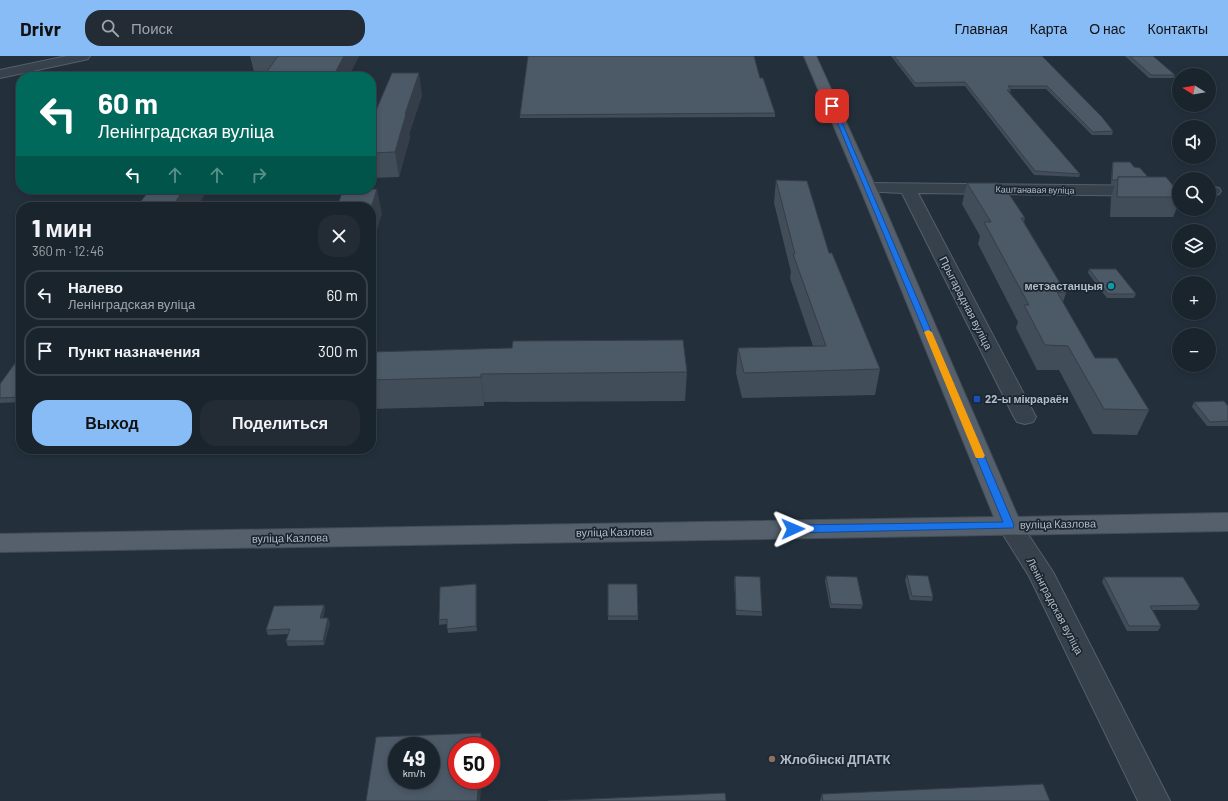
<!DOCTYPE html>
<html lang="ru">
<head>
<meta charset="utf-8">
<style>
	body { margin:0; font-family:Barlow,sans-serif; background:#232c35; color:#f1f3f6; height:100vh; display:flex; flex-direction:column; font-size:15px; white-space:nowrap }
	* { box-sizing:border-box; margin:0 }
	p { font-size:13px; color:#9fa4aa }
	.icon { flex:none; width:22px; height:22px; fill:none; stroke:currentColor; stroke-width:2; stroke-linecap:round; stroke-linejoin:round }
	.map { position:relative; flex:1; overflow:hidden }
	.side { position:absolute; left:16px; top:146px; width:360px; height:252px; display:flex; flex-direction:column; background:#1a242d; border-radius:16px; box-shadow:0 2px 6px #0003,0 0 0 1px #384149 }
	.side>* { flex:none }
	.hud { position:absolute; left:16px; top:16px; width:360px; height:122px; border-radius:16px; box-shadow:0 2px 6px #0003,0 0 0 1px #384149; background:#00695c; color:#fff; overflow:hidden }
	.needle { width:26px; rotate:281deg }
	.tools { position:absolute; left:1172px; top:12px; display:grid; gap:8px }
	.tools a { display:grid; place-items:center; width:44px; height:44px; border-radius:50%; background:#1a242d; box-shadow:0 2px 6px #0003,0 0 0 1px #384149; font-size:20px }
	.speed { position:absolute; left:388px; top:681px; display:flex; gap:8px; font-size:20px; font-weight:700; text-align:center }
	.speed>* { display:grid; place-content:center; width:52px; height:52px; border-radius:50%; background:#1a242d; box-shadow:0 2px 6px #0003,0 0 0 1px #384149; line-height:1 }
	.speed small { font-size:10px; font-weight:400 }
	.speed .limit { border:6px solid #d22; background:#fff; color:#111 }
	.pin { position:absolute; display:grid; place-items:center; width:34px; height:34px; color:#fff; margin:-17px; border-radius:8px; box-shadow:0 2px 6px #0006 }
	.me { position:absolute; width:44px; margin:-22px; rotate:89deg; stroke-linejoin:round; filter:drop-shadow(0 0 3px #0008) }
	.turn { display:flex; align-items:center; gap:14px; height:84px; padding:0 16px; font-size:18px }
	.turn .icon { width:52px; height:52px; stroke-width:2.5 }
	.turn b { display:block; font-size:28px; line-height:34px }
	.lanes { display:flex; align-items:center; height:38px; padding:0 16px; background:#0003; justify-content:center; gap:20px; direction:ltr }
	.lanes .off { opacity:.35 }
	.round { display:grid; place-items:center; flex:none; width:42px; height:42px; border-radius:16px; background:#232c35 }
	.headline { display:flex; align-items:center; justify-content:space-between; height:68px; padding:0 16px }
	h1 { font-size:24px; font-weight:800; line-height:30px }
	.action { display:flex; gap:8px; margin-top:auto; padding:8px 16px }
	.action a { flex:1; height:46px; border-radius:16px; background:#88bcf7; color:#111; font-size:16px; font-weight:800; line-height:46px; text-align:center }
	.action a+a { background:#232c35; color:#f1f3f6 }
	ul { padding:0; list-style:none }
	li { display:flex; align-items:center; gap:12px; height:50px; margin:0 8px 6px; padding:0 8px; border:2px solid #384149; border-radius:16px }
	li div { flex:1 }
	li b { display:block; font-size:15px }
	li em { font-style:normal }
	header { display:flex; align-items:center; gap:24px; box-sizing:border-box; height:56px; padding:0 20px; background:#88bcf7; color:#111 }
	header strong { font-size:19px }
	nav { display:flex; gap:22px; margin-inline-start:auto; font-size:14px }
	.search { width:280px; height:36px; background:#232c35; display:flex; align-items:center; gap:10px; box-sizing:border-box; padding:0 14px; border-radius:16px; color:#9fa4aa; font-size:15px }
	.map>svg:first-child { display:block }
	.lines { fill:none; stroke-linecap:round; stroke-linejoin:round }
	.minor-casing { stroke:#555f6a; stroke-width:2 }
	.major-casing { stroke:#434d58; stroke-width:2 }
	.minor { fill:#37414c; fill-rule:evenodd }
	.major { fill:#55606c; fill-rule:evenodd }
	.wall { fill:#414d59 }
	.shaded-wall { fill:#353e48 }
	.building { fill:#4c5967; stroke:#353e48; fill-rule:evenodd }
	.route { fill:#1a73e8; stroke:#114b97 }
	.slow { fill:#f59e0b }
	.culture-dot { fill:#0f9aa8; stroke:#1c2631; stroke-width:1.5 }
	.transit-dot { fill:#1a4fb4; stroke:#1c2631; stroke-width:1.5 }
	.education-dot { fill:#8d6e63; stroke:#1c2631; stroke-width:1.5 }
	.labels { text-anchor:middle; stroke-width:3.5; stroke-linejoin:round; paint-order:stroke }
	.far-street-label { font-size:9px; fill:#b2bcc7; stroke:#1c2631 }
	.poi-label { font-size:11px; font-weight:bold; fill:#b2bcc7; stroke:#1c2631; text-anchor:end }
	.street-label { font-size:11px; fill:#b2bcc7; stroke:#1c2631 }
	.near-poi-label { font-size:13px; font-weight:bold; fill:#b2bcc7; stroke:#1c2631; text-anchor:start }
</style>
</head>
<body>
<header>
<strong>Drivr</strong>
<div class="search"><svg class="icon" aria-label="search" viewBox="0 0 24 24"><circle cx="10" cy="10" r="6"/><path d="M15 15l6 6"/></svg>Поиск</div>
<nav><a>Главная</a><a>Карта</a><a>О нас</a><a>Контакты</a></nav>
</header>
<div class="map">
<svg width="1228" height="745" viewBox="0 0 1228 745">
	<rect width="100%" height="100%" fill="#23303c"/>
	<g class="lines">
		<g class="minor-casing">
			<g id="minor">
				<polygon points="67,0 90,0 88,3 84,4 0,22 0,14"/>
				<polygon points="868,127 1179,130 1179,140 918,137 1036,361 1033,366 1025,368 1017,366 1014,361 902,137 862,135 860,132 862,129"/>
				<polygon points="1209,130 1219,132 1221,135 1219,138 1209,140"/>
				<polygon points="1009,460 1018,463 1053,516 1170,745 1138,745 1029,520 997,469 1000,463"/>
			</g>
		</g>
		<g class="major-casing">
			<polygon id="major" points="804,0 816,0 876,132 1018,461 1228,457 1228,475 0,496 0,478 994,461 860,132"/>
		</g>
		<use href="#minor" class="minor"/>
		<use href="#major" class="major"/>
	</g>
	<g class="wall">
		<polygon points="250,0 359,0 348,21 267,21 266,17 267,16 254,16"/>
		<polygon points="891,0 1042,0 1113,75 1112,79 1092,79 1046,33 1011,33 1010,37 1080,118 1079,121 1034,119 965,30 915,31"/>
		<polygon points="1125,0 1153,0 1175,19 1174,22 1149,22"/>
		<polygon points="422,39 409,78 410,81 399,121 371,122 371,68"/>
		<polygon points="775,57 775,61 520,62 520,59"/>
		<polygon points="1113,106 1134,111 1148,121 1179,137 1179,147 1173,161 1110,161 1111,141 1115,128 1111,128 1112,110"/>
		<polygon points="776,124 829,197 880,313 875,339 742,342 736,317 738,292 813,290 790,222 791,216 774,147"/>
		<polygon points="967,127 1025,162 1024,166 1066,237 1063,246 1095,302 1149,354 1137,379 1093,378 1059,314 1037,314 1016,272 1018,266 978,188 980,180 962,148"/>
		<polygon points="1089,213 1136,238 1134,242 1107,242 1088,217"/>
		<polygon points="371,296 687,316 685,345 484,346 484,350 371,353"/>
		<polygon points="21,299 21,346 0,347 0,328"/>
		<polygon points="1194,346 1228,350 1228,370 1207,370 1192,351"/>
		<polygon points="907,519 933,541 932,545 910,544 905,524"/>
		<polygon points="735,520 762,556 762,560 736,559 734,524"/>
		<polygon points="826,520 863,549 861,553 830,552 825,525"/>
		<polygon points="1104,521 1200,549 1197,554 1153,554 1161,570 1158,575 1127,575 1102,526"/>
		<polygon points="608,528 638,560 638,564 608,564"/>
		<polygon points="477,532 477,575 448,577 447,568 439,569 439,564"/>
		<polygon points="324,549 325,553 323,562 328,562 330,567 324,589 288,590 286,585 288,578 268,579 266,574"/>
		<polygon points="822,738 1050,745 820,745"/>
	</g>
	<g class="shaded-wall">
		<polygon points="344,0 359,0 348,21 335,21 335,17"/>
		<polygon points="419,17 422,39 409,78 410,81 399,121 395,96 405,58"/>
		<polygon points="184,133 201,133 204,140 197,151 172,151"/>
		<polygon points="377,133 382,158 371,193 371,152"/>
		<polygon points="481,318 484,346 484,350 481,321"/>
		<polygon points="476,528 477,532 477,575 476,570"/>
		<polygon points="324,549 325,553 321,567 320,562"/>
		<polygon points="328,562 330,567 324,589 323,585"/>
		<polygon points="481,677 484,690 481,690"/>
		<polygon points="479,724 482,724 480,745 477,745"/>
	</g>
	<g class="building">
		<polygon points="278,0 344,0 335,17 266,17"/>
		<polygon points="528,0 754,0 760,22 763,22 775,57 520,59"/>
		<polygon points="894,0 1042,0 1102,61 1113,75 1093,76 1047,30 1008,30 1011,34 1007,34 1080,118 1035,115 965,26 915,27"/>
		<polygon points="1130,0 1153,0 1175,19 1151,19"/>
		<polygon points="392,17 419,17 405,58 406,58 395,96 371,97 371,68 374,59"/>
		<polygon points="1113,106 1130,106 1134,111 1140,112 1148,121 1118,121 1117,124 1112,124"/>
		<polygon points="1118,121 1166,121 1179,137 1179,141 1117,141"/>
		<polygon points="776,124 807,125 829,197 832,197 880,313 744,317 738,292 826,290 793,198 795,198"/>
		<polygon points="967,127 999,127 1000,130 1003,129 1025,162 1021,162 1066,237 1057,236 1095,302 1117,302 1149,354 1104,353 1068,290 1045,289 1024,249 1029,249 984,166 991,166"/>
		<polygon points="150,133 184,133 172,151 137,151"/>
		<polygon points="377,133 371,152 371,151 337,151 343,134"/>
		<polygon points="1089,213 1116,213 1136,238 1108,238"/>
		<polygon points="683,284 687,316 481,318 481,321 371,324 371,296 512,292 513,285"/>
		<polygon points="21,299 21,341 0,342 0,328"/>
		<polygon points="1224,345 1228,350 1228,365 1210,366 1194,346"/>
		<polygon points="907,519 928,520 933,541 912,540"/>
		<polygon points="735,520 760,521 762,556 736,554"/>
		<polygon points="826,520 857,521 863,549 831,548"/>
		<polygon points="1104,521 1183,521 1200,549 1150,550 1161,570 1129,570"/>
		<polygon points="476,528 476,570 447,573 447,563 439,564 440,531"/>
		<polygon points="608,528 637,528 638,560 608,560"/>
		<polygon points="324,549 320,562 328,562 323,585 286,585 290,573 266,574 274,550"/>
		<path d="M481,677V690H457V724H479L477,745H366L376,681ZM397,690H431V724H397Z"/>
		<polygon points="1043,728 1050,745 823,745 822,738"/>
		<polygon points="725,737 726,745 548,745"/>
	</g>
	<polygon class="route" points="830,49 835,50 1014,469 1013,472 793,477 789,476 788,473 789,470 793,469 1003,466"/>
	<polygon class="slow" points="928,274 932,276 985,400 983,402 976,402 975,400 924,276"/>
	<circle class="culture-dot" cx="1111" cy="230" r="4"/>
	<rect class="transit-dot" x="973" y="339" width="8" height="8" rx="2"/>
	<circle class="education-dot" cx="772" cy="703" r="4"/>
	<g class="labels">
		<g class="far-street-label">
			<text transform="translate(1035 134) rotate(1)" y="3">Каштанавая вуліца</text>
		</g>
		<g class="poi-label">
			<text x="1103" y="234">метэастанцыя</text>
			<text x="985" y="347" text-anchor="start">22-ы мікрараён</text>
		</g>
		<g class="street-label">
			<text transform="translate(966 247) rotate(63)" y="4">Прыгарадная вуліца</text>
			<text transform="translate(1058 468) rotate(-1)" y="4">вуліца Казлова</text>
			<text transform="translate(614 476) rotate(-1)" y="4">вуліца Казлова</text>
			<text transform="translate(290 482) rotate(-1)" y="4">вуліца Казлова</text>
			<text transform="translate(1055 550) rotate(62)" y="4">Ленінградская вуліца</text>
		</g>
		<g class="near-poi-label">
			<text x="780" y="708">Жлобінскі ДПАТК</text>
		</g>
	</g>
</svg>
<div class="tools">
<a><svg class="needle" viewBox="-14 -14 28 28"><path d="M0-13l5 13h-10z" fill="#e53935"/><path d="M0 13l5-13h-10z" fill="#9fa4aa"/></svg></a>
<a><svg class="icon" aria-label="sound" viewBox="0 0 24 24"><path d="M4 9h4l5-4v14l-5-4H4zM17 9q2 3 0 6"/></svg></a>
<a><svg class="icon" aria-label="search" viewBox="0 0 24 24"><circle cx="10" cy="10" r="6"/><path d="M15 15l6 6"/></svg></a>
<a><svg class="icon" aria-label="layers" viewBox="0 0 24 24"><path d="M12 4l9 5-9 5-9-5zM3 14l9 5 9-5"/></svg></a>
<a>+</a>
<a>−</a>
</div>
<div class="speed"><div>49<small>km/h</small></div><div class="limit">50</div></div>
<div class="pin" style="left:832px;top:50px;background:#d93025"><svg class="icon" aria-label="arrive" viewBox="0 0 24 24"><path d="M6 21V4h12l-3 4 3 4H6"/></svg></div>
<svg class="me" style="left:793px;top:473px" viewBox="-20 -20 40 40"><path d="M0-17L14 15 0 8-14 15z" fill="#1a73e8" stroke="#fff" stroke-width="4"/></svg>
<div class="hud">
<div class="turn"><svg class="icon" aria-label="left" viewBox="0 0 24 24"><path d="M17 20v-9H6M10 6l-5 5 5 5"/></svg><div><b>60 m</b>Ленінградская вуліца</div></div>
<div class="lanes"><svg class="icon" aria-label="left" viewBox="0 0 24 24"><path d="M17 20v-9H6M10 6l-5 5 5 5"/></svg><svg class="icon off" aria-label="ahead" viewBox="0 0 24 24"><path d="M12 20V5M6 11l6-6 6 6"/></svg><svg class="icon off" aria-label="ahead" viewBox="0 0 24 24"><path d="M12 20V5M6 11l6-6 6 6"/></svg><svg class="icon off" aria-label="right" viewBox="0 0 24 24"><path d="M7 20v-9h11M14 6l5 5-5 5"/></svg></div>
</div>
<section class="side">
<div class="headline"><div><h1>1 мин</h1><p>360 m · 12:46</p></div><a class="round"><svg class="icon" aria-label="close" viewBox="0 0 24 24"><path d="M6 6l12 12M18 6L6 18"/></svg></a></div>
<ul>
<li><svg class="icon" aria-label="left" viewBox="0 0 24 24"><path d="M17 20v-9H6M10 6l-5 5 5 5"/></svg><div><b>Налево</b><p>Ленінградская вуліца</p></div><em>60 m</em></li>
<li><svg class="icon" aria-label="arrive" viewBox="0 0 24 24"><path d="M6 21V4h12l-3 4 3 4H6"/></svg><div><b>Пункт назначения</b></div><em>300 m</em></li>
</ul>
<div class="action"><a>Выход</a><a>Поделиться</a></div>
</section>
</div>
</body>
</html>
